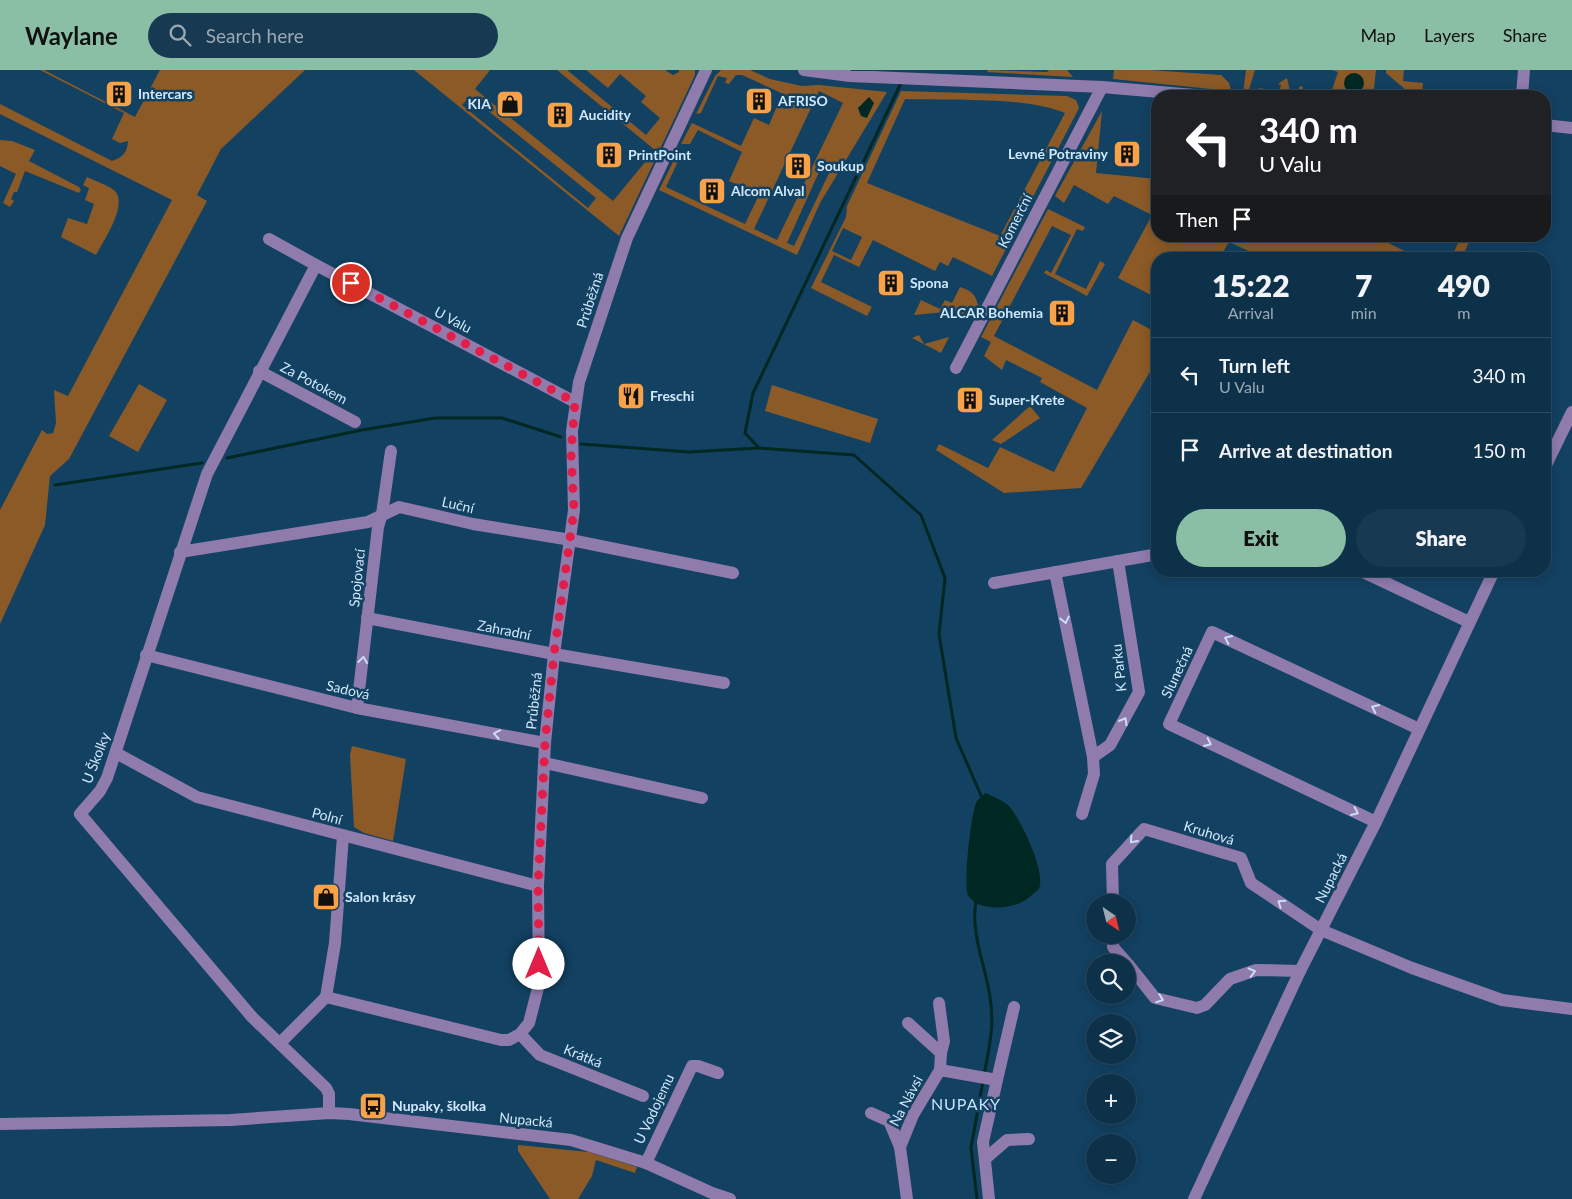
<!DOCTYPE html>
<html lang="en">
<head>
<meta charset="utf-8">
<style>
	body { margin:0; font-family:Lato,sans-serif; background:#173951; color:#f1f3f6; height:100vh; display:flex; flex-direction:column; font-size:19px; white-space:nowrap }
	* { box-sizing:border-box; margin:0 }
	p { font-size:16px; color:#9ba9b5 }
	.icon { flex:none; width:28px; height:28px; fill:none; stroke:currentColor; stroke-width:2; stroke-linecap:round; stroke-linejoin:round }
	.map { position:relative; flex:1; overflow:hidden }
	.side { position:absolute; left:1151px; top:182px; width:400px; height:325px; display:flex; flex-direction:column; background:#0e314a; border-radius:20px; box-shadow:0 2px 12px #0003,0 0 0 1px #2e4c62 }
	.side>* { flex:none }
	.guide { position:absolute; left:1151px; top:20px; width:400px; height:152px; border-radius:20px; box-shadow:0 2px 12px #0003,0 0 0 1px #2e4c62; background:#202124; color:#fff; overflow:hidden }
	.needle { width:32px; rotate:145deg }
	.buttons { position:absolute; left:1086px; top:824px; display:grid; gap:10px }
	.buttons a { display:grid; place-items:center; width:50px; height:50px; border-radius:50%; background:#0e314a; box-shadow:0 2px 12px #0003,0 0 0 1px #2e4c62; font-size:25px }
	.pin { position:absolute; display:grid; place-items:center; width:42px; height:42px; color:#fff; margin:-21px; border:2px solid #fff; border-radius:50%; box-shadow:0 1px 5px #0007 }
	.me { position:absolute; width:55px; margin:-28px; rotate:0deg; stroke-linejoin:round; filter:drop-shadow(0 0 4px #0008) }
	.turn { display:flex; align-items:center; gap:18px; height:105px; padding:0 25px; font-size:22px }
	.turn .icon { width:65px; height:65px; stroke-width:2.5 }
	.turn b { display:block; font-size:35px; line-height:42px }
	.then { display:flex; align-items:center; height:48px; padding:0 25px; background:#0003; gap:10px; font-size:19px }
	.eta { display:flex; justify-content:space-evenly; align-items:center; height:85px; text-align:center }
	.eta b { font-size:30px; font-weight:800; line-height:35px }
	.action { display:flex; gap:10px; margin-top:auto; padding:10px 25px }
	.action a { flex:1; height:58px; border-radius:30px; background:#8abfa5; color:#111; font-size:20px; font-weight:800; line-height:58px; text-align:center }
	.action a+a { background:#173951; color:#f1f3f6 }
	ul { padding:0; list-style:none }
	li { display:flex; align-items:center; gap:15px; height:75px; padding:0 25px; border-top:1px solid #2e4c62 }
	li div { flex:1 }
	li b { display:block; font-size:19px }
	li em { font-style:normal }
	header { display:flex; align-items:center; gap:30px; box-sizing:border-box; height:70px; padding:0 25px; background:#8abfa5; color:#111 }
	header strong { font-size:24px }
	nav { display:flex; gap:28px; margin-inline-start:auto; font-size:18px }
	.search { width:350px; height:45px; background:#173951; display:flex; align-items:center; gap:12px; box-sizing:border-box; padding:0 18px; border-radius:28px; color:#9ba9b5; font-size:19px }
	.map>svg:first-child { display:block }
	.green { fill:#8b5a27; fill-rule:evenodd }
	.water { fill:#002823 }
	.lines { fill:none; stroke-linecap:round; stroke-linejoin:round }
	.stream { stroke:#002823; stroke-width:3 }
	.minor { stroke:#907bad; stroke-width:12 }
	.oneway { stroke:#caddf4 }
	.route { stroke:#e11d48; stroke-width:9; stroke-dasharray:0 16.2 }
	.labels { text-anchor:middle; stroke-width:5; stroke-linejoin:round; paint-order:stroke }
	.poi-label { font-size:14px; font-weight:bold; fill:#d0e8fc; stroke:#134162; text-anchor:start }
	.street-label { font-size:14px; fill:#d0e8fc; stroke:#134162 }
	.quarter-label { font-size:16px; letter-spacing:1px; fill:#c6e3fb; stroke:#134162 }
</style>
</head>
<body>
<header>
<strong>Waylane</strong>
<div class="search"><svg class="icon" aria-label="search" viewBox="0 0 24 24"><circle cx="10" cy="10" r="6"/><path d="M15 15l6 6"/></svg>Search here</div>
<nav><a>Map</a><a>Layers</a><a>Share</a></nav>
</header>
<div class="map">
<svg width="1572" height="1129" viewBox="0 0 1572 1129">
	<rect width="100%" height="100%" fill="#134162"/>
	<g class="green">
		<path d="M40,0H44L135,47L160,0H305L221,79L197,125L207,131L69,389L50,406L45,455L0,554V440L42,360L47,364L53,363L56,353L54,320L68,326L172,130L0,44V34L112,91C123,87 127,83 128,71L120,73L112,69L124,43Z"/>
		<path d="M414,0H490L475,19L613,131L655,80L557,0H567L646,65L660,48L641,32L646,26L620,4L608,18L586,0H665L673,5L679,2V0H695V5L619,166ZM470,26L596,128L588,138L462,35Z"/>
		<path d="M721,0H750L770,9L802,16L819,15L887,22L820,133L797,185L659,120L676,86L680,87L666,117L745,154L759,125L729,111L742,82L698,60L690,74H681L692,53L741,76L754,48L769,55L777,36L785,39L790,27L742,5H736L729,14L725,13L727,8L718,6L701,43L696,44L715,6ZM819,21L843,33L777,170L754,159ZM824,91L833,95L794,176L787,173Z"/>
		<polygon points="988,0 1047,2 1049,0 1067,0 1073,7 987,2"/>
		<polygon points="1114,0 1150,0 1221,5 1229,13 1231,21 1113,9"/>
		<polygon points="1246,0 1255,0 1248,23 1243,23"/>
		<polygon points="1332,0 1376,0 1374,18 1369,26 1296,26 1300,16 1303,17 1302,23 1330,26 1338,2"/>
		<polygon points="1386,0 1404,0 1403,11 1423,13 1422,24 1413,26 1386,3"/>
		<polygon points="1287,8 1291,26 1258,24 1259,18 1279,22 1281,15 1278,14"/>
		<path d="M901,21L1067,26L1076,30L1079,38L992,206L953,187L948,196L940,192L935,201L873,170L859,197L834,185L821,212L872,237L867,246L811,218L846,147L847,136ZM905,29C952,31 1023,26 1065,43L1000,166L867,113ZM843,158L862,167L851,190L832,181Z"/>
		<polygon points="1102,41 1096,103 1157,109 1158,166 1374,166 1421,189 1266,189 1229,172 1219,189 1158,189 1157,228 1118,208 1152,145 1114,126 1108,134 1074,115 1064,133 1055,126"/>
		<polygon points="0,70 12,71 35,80 29,91 79,117 81,120 79,123 25,101 17,122 14,122 11,129 14,131 10,137 3,133 16,104 0,96"/>
		<path d="M87,107C95,111 108,115 115,121C128,135 104,170 96,185L61,167L68,148L87,154L94,134L85,130L89,118L83,115Z"/>
		<polygon points="1048,139 1085,157 1083,161 1077,159 1055,204 1086,219 1100,191 1105,194 1087,226 1044,203 1046,200 1051,203 1071,165 1052,156 994,266 1097,320 1133,250 1157,263 1157,290 1081,418 1004,423 936,380 939,374 988,398 1000,377 1054,402 1087,338 1040,312 1042,308 1006,290 1002,300 984,286 991,272 981,267"/>
		<polygon points="1461,166 1472,166 1461,189 1451,189"/>
		<path d="M960,217C971,221 975,223 978,235L971,247L959,248L945,242L914,245L921,230L940,239L945,230L952,233Z"/>
		<polygon points="919,265 924,274 949,267 941,283 912,268"/>
		<polygon points="139,314 167,330 138,382 109,366"/>
		<polygon points="772,315 878,349 870,373 765,341"/>
		<polygon points="1030,336 1040,348 1001,374 992,370"/>
		<polygon points="352,676 406,689 393,771 364,763 354,757 350,685"/>
		<polygon points="518,1075 589,1082 637,1097 635,1103 596,1090 592,1106 578,1129 550,1129 518,1081"/>
	</g>
	<g class="water">
		<circle cx="1354" cy="13" r="10"/>
		<polygon points="869,27 874,33 867,48 861,46 858,38"/>
		<path d="M986,723C993,727 1005,731 1010,737C1022,753 1046,801 1039,819C1033,824 1027,830 1020,833C1005,839 977,841 968,825C963,816 971,740 977,731C979,728 983,726 986,723Z"/>
	</g>
	<g class="lines">
		<g class="stream">
			<polyline points="902,11 753,323 745,363 759,378 854,385 921,445 945,508 939,564 956,668 983,730"/>
			<polyline points="581,374 689,382 759,378"/>
			<polyline points="227,388 362,360 435,348 502,348 561,367"/>
			<polyline points="55,415 202,393"/>
			<path d="M976,831C970,863 986,897 990,927C995,954 989,979 984,1005"/>
			<polyline points="977,1129 971,1078 983,1011"/>
		</g>
		<g class="minor">
			<polyline points="804,0 850,6 1102,17 1206,26"/>
			<polyline points="1522,26 1524,0"/>
			<polyline points="1545,55 1572,58"/>
			<polyline points="269,169 316,195"/>
			<polyline points="956,298 1102,17"/>
			<polyline points="259,301 355,352"/>
			<polyline points="1545,397 1572,342"/>
			<polyline points="180,482 368,452 399,437 473,454 571,470 733,503"/>
			<polyline points="1361,501 1469,552"/>
			<polyline points="1055,502 1093,687 1094,704 1082,744"/>
			<polyline points="994,513 1158,484"/>
			<polyline points="367,548 554,584 724,613"/>
			<polyline points="146,585 357,638 545,673"/>
			<polyline points="357,638 378,457 382,444 391,381"/>
			<polyline points="116,683 197,727 538,816"/>
			<polyline points="1093,687 1110,675 1139,622 1118,491"/>
			<polyline points="545,693 702,728"/>
			<polyline points="1376,752 1169,654 1212,562 1419,659"/>
			<polyline points="1113,832 1112,794 1144,759 1241,788 1251,813 1321,860 1412,898 1502,930 1572,939"/>
			<polyline points="1113,865 1113,877 1126,892"/>
			<polyline points="1128,894 1155,928 1197,938 1205,935 1230,909 1256,900 1300,901"/>
			<polyline points="326,927 501,970 509,970 520,964 529,953 539,914 538,816 545,673 554,584 574,440 572,361 579,312 627,168 706,0"/>
			<polyline points="326,927 335,873 343,766"/>
			<polyline points="908,953 941,983"/>
			<polyline points="520,964 540,985 643,1026"/>
			<polyline points="280,973 326,927"/>
			<polyline points="940,1000 997,1010 983,1072 989,1129"/>
			<polyline points="997,1010 1014,937"/>
			<polyline points="329,1043 329,1024 326,1018 252,947 80,744 100,721 107,708 207,404 316,195 575,332"/>
			<polyline points="871,1043 889,1051 900,1077 907,1129"/>
			<polyline points="0,1054 231,1050 329,1043 349,1044 571,1070 646,1093 712,1123 730,1129"/>
			<polyline points="900,1077 913,1045 940,1000 941,983 944,971 939,933"/>
			<polyline points="985,1089 1007,1070 1029,1069"/>
			<polyline points="646,1093 692,996 698,996 718,1003"/>
			<polyline points="1194,1129 1300,901 1376,752 1494,501"/>
		</g>
	</g>
	<defs><path id="oneway-chevron" d="M-2-3.5L2.5 0L-2 3.5" fill="none" stroke-width="1.6" stroke-linecap="round" stroke-linejoin="round" transform="scale(1.25)"/></defs>
	<g class="oneway">
		<use href="#oneway-chevron" transform="translate(1065 550) rotate(78)"/>
		<use href="#oneway-chevron" transform="translate(1228 569) rotate(-155)"/>
		<use href="#oneway-chevron" transform="translate(363 590) rotate(-83)"/>
		<use href="#oneway-chevron" transform="translate(1375 638) rotate(-155)"/>
		<use href="#oneway-chevron" transform="translate(1124 651) rotate(-60)"/>
		<use href="#oneway-chevron" transform="translate(497 664) rotate(-169)"/>
		<use href="#oneway-chevron" transform="translate(1208 673) rotate(25)"/>
		<use href="#oneway-chevron" transform="translate(1355 742) rotate(25)"/>
		<use href="#oneway-chevron" transform="translate(1133 770) rotate(132)"/>
		<use href="#oneway-chevron" transform="translate(1281 833) rotate(-146)"/>
		<use href="#oneway-chevron" transform="translate(1252 902) rotate(-14)"/>
		<use href="#oneway-chevron" transform="translate(1160 929) rotate(21)"/>
	</g>
	<g class="lines">
		<polyline class="route" points="351,213 575,332 571,383 574,440 554,584 545,673 538,816 539,894"/>
	</g>
	<defs>
		<g id="building-square" transform="scale(1.4375)"><rect x="-9" y="-9" width="18" height="18" rx="4" fill="#f7a149" stroke="#134162"/><path d="M-4-6H4V6H1V3H-1V6H-4ZM-2.5-4.3h1.7v1.8h-1.7ZM.8-4.3h1.7v1.8H.8ZM-2.5-1h1.7V.8h-1.7ZM.8-1h1.7V.8H.8Z" fill="#111"/></g>
		<g id="shop-square" transform="scale(1.4375)"><rect x="-9" y="-9" width="18" height="18" rx="4" fill="#f7a149" stroke="#134162"/><path d="M-5-2.5h2.3a2.7 3.5 0 0 1 5.4 0H5L5.5 6h-11ZM-1.5-2.5h3a1.5 2.3 0 0 0-3 0Z" fill="#111"/></g>
		<g id="restaurant-square" transform="scale(1.4375)"><rect x="-9" y="-9" width="18" height="18" rx="4" fill="#f7a149" stroke="#134162"/><path d="M-5-6h1v4h1v-4h1v4h1v-4h1v5L-1.5 .5V6h-2V.5L-5-1ZM5-6V6H3V1.5H1.5Q1.5-4 5-6Z" fill="#111"/></g>
		<g id="bus-square" transform="scale(1.4375)"><rect x="-9" y="-9" width="18" height="18" rx="4" fill="#f7a149" stroke="#134162"/><path d="M-5-6H5V4H4V6H2V4H-2V6H-4V4H-5ZM-3.5-4V0h7V-4ZM-3.5 1.2v1.5H-2V1.2ZM2 1.2v1.5H3.5V1.2Z" fill="#111"/></g>
	</defs>
	<g fill-rule="evenodd">
		<use href="#building-square" x="119" y="24"/>
		<use href="#building-square" x="759" y="31"/>
		<use href="#shop-square" x="510" y="34"/>
		<use href="#building-square" x="560" y="45"/>
		<use href="#building-square" x="1127" y="84"/>
		<use href="#building-square" x="609" y="85"/>
		<use href="#building-square" x="798" y="96"/>
		<use href="#building-square" x="712" y="121"/>
		<use href="#building-square" x="891" y="213"/>
		<use href="#building-square" x="1062" y="243"/>
		<use href="#restaurant-square" x="631" y="326"/>
		<use href="#building-square" x="970" y="330"/>
		<use href="#shop-square" x="326" y="827"/>
		<use href="#bus-square" x="373" y="1036"/>
	</g>
	<g class="labels">
		<g class="poi-label">
			<text x="138" y="29">Intercars</text>
			<text x="778" y="36">AFRISO</text>
			<text x="491" y="39" text-anchor="end">KIA</text>
			<text x="579" y="50">Aucidity</text>
			<text x="1108" y="89" text-anchor="end">Levné Potraviny</text>
			<text x="628" y="90">PrintPoint</text>
			<text x="817" y="101">Soukup</text>
			<text x="731" y="126">Alcom Alval</text>
			<text x="910" y="218">Spona</text>
			<text x="1043" y="248" text-anchor="end">ALCAR Bohemia</text>
			<text x="650" y="331">Freschi</text>
			<text x="989" y="335">Super-Krete</text>
			<text x="345" y="832">Salon krásy</text>
			<text x="392" y="1041">Nupaky, školka</text>
		</g>
		<g class="street-label">
			<text transform="translate(1015 151) rotate(-63)" y="5">Komerční</text>
			<text transform="translate(590 230) rotate(-72)" y="5">Průběžná</text>
			<text transform="translate(453 250) rotate(28)" y="5">U Valu</text>
			<text transform="translate(314 313) rotate(28)" y="5">Za Potokem</text>
			<text transform="translate(458 435) rotate(13)" y="5">Luční</text>
			<text transform="translate(357 508) rotate(-84)" y="5">Spojovací</text>
			<text transform="translate(504 560) rotate(11)" y="5">Zahradní</text>
			<text transform="translate(1119 598) rotate(-96)" y="5">K Parku</text>
			<text transform="translate(1177 602) rotate(-65)" y="5">Slunečná</text>
			<text transform="translate(348 620) rotate(13)" y="5">Sadová</text>
			<text transform="translate(534 631) rotate(-84)" y="5">Průběžná</text>
			<text transform="translate(96 688) rotate(-69)" y="5">U Školky</text>
			<text transform="translate(327 746) rotate(15)" y="5">Polní</text>
			<text transform="translate(1209 763) rotate(17)" y="5">Kruhová</text>
			<text transform="translate(1331 808) rotate(-63)" y="5">Nupacká</text>
			<text transform="translate(583 986) rotate(22)" y="5">Krátká</text>
			<text transform="translate(906 1031) rotate(-62)" y="5">Na Návsi</text>
			<text transform="translate(654 1039) rotate(-65)" y="5">U Vodojemu</text>
			<text transform="translate(526 1050) rotate(6)" y="5">Nupacká</text>
		</g>
		<g class="quarter-label">
			<text x="966" y="1040">NUPAKY</text>
		</g>
	</g>
</svg>
<div class="buttons">
<a><svg class="needle" viewBox="-14 -14 28 28"><path d="M0-13l5 13h-10z" fill="#e53935"/><path d="M0 13l5-13h-10z" fill="#9ba9b5"/></svg></a>
<a><svg class="icon" aria-label="search" viewBox="0 0 24 24"><circle cx="10" cy="10" r="6"/><path d="M15 15l6 6"/></svg></a>
<a><svg class="icon" aria-label="layers" viewBox="0 0 24 24"><path d="M12 4l9 5-9 5-9-5zM3 14l9 5 9-5"/></svg></a>
<a>+</a>
<a>−</a>
</div>
<div class="pin" style="left:351px;top:213px;background:#d93025"><svg class="icon" aria-label="arrive" viewBox="0 0 24 24"><path d="M6 21V4h12l-3 4 3 4H6"/></svg></div>
<svg class="me" style="left:539px;top:894px" viewBox="-20 -20 40 40"><circle r="19" fill="#fff"/><path d="M0-13L10 11 0 6-10 11z" fill="#e11d48"/></svg>
<div class="guide">
<div class="turn"><svg class="icon" aria-label="left" viewBox="0 0 24 24"><path d="M17 20v-9H6M10 6l-5 5 5 5"/></svg><div><b>340 m</b>U Valu</div></div>
<div class="then">Then<svg class="icon" aria-label="arrive" viewBox="0 0 24 24"><path d="M6 21V4h12l-3 4 3 4H6"/></svg></div>
</div>
<section class="side">
<div class="eta">
<div><b>15:22</b><p>Arrival</p></div>
<div><b>7</b><p>min</p></div>
<div><b>490</b><p>m</p></div>
</div>
<ul>
<li><svg class="icon" aria-label="left" viewBox="0 0 24 24"><path d="M17 20v-9H6M10 6l-5 5 5 5"/></svg><div><b>Turn left</b><p>U Valu</p></div><em>340 m</em></li>
<li><svg class="icon" aria-label="arrive" viewBox="0 0 24 24"><path d="M6 21V4h12l-3 4 3 4H6"/></svg><div><b>Arrive at destination</b></div><em>150 m</em></li>
</ul>
<div class="action"><a>Exit</a><a>Share</a></div>
</section>
</div>
</body>
</html>
